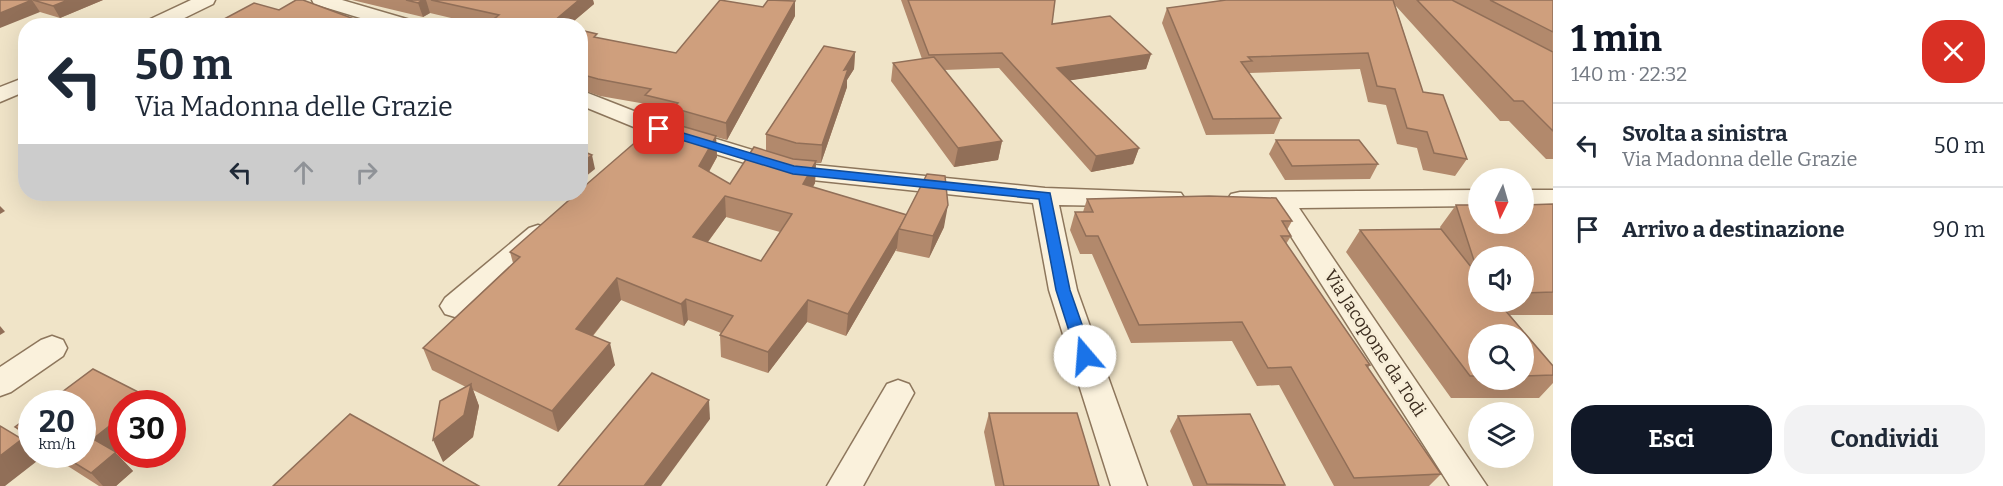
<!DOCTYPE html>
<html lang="it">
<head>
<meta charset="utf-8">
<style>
	body { margin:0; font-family:Bitter,serif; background:#f2f2f3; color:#1f2937; height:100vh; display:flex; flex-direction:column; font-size:22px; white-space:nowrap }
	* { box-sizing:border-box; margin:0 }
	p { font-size:20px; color:#747a83 }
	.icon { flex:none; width:33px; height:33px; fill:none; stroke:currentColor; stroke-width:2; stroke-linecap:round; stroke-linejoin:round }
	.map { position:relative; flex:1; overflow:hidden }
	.sheet { display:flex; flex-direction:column; background:#fff; width:450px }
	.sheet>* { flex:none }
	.hud { position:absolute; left:18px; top:18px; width:570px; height:183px; border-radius:24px; box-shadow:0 6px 24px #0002; background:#fff; color:#1f2937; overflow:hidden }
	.needle { width:39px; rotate:185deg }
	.tools { position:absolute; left:1468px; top:168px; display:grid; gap:12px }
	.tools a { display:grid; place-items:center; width:66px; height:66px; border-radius:50%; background:#fff; box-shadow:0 6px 24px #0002; font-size:30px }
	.speed { position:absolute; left:18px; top:390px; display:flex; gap:12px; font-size:30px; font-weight:700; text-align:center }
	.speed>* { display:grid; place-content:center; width:78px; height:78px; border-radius:50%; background:#fff; box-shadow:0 6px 24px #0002; line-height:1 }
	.speed small { font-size:15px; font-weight:400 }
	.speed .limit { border:9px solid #d22; background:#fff; color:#111 }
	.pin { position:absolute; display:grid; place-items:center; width:51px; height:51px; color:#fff; margin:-26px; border-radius:12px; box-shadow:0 3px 9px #0006 }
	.me { position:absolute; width:66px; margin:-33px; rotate:342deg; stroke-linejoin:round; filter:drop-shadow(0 0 4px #0008) }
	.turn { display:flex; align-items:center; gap:21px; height:126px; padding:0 18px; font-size:27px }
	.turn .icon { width:78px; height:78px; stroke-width:2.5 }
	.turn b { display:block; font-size:42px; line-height:51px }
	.lanes { display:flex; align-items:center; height:57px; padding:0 18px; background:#0003; justify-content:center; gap:30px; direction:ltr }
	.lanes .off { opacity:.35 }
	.round { display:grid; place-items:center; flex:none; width:63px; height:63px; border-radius:24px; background:#f2f2f3 }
	.overview { display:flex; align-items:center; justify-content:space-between; height:102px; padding:0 18px }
	h1 { font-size:36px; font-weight:700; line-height:45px; color:#111827 }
	.button { display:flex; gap:12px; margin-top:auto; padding:12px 18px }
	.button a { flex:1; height:69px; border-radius:24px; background:#111827; color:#fff; font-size:24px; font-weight:700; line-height:69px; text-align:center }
	.button a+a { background:#f2f2f3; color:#1f2937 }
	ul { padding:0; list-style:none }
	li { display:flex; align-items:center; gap:18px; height:84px; padding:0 18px; border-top:2px solid #e0e1e3 }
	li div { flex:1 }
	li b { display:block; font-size:22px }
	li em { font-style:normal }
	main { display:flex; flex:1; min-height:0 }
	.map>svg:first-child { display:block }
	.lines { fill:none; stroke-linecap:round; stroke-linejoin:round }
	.minor-casing { stroke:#8d765c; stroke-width:3 }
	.minor { fill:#faf1dc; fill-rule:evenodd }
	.wall { fill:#b2896c; fill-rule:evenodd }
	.shaded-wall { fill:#916f58 }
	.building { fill:#cf9f7d; stroke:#916f58; stroke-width:1.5; fill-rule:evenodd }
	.route { fill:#1a73e8; stroke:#114b97; stroke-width:1.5 }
	.labels { text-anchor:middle; stroke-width:6; stroke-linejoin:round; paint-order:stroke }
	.street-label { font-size:18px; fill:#3d2e20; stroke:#f7eed8 }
</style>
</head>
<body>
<main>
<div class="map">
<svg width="1553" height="486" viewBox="0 0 1553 486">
	<rect width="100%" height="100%" fill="#f0e4c8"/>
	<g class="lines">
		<g class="minor-casing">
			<g id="minor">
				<polygon points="191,0 215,0 213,4 168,26 141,26 144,22"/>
				<polygon points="312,0 342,0 417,22 420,26 387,26 314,4"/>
				<polygon points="26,77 26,91 0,102 0,87"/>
				<polygon points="580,90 667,124 795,163 1045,188 1181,193 1185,199 1181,205 1172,207 1059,205 1077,290 1147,486 1111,486 1049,290 1033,203 793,178 651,134 580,105"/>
				<polygon points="1479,190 1479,206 1299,208 1487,486 1450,486 1273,208 1231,206 1227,200 1231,194 1240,192"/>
				<rect x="1524" y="190" width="29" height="16"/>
				<polygon points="538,225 547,228 551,234 547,240 465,314 455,317 445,314 440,306 445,298 529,228"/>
				<polygon points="52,336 63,340 67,348 63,356 11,392 0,396 0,367 41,340"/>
				<polygon points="898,380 909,384 914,393 863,486 827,486 887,384"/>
			</g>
		</g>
		<use href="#minor" class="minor"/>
	</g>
	<g class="wall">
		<polygon points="0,0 103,0 60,18"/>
		<polygon points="352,0 593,0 594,4 568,26 485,26 430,13 423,17"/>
		<polygon points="901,0 1055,0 1052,24 1151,54 1146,69 1070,80 1139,148 1133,164 1091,172 999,68 944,70 1002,141 998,160 954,167 891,81 893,63 922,59"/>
		<polygon points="1226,0 1553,0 1553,159 1546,159 1509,121 1500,121 1395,5 1423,92 1467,159 1455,176 1423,170 1417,148 1397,144 1386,105 1368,102 1360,69 1249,73 1281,118 1274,134 1206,135 1162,23 1167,8"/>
		<path d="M795,16L727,140L716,137L717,157L709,172L730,184L766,151V134L855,52L854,69L847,80V87L821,163H816L815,183L813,187L944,227L929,258L896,251L897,248L846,336L807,322L768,373L721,357L720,335L721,333L688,320L684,326L621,300L593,336L615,365L558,432L473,390L479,406L473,437L443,462L466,387L432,370L423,348L513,263L510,252L675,124L674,118L647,111L646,104L600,96L580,89V30L597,38L676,53ZM726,217L780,232L761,261L708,242Z"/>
		<polygon points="1276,140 1378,164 1370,179 1285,180 1269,154"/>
		<polygon points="546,194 566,194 560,199"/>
		<polygon points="1087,199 1292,221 1287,230 1291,236 1286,244 1370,365 1368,368 1441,474 1429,486 1334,486 1279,385 1257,386 1232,341 1131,343 1092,254 1080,254 1070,230 1075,212 1083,212"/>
		<path d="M1553,204V315H1510L1553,366V383L1539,398H1451L1346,252L1360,230H1441L1440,227L1456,205ZM1524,256V302H1479ZM1479,334H1524V380H1479Z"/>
		<polygon points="93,369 146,396 152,404 122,404 122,449 116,453 133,471 116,486 99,486 49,454 82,454 82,404 46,404"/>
		<polygon points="989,413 1099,486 995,486 984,432"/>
		<polygon points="32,414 32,443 15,427"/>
		<polygon points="1178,416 1285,485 1284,486 1193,486 1170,431"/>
	</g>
	<g class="shaded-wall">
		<polygon points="32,0 40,12 0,28 0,13"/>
		<polygon points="68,0 103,0 60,18 53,6"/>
		<polygon points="423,0 426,0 430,13 423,17 418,3"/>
		<polygon points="579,0 593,0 594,4 568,26 548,26"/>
		<polygon points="795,1 795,16 727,140 726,123"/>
		<polygon points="855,52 854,69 847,80 847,87 821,163 822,145 844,70"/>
		<polygon points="1151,54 1146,69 1053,83 1057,68"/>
		<polygon points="580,93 583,109 580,111"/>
		<polygon points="716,136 717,157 700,187 699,166"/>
		<polygon points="1002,141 998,160 954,167 958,148"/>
		<polygon points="1139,148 1133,164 1091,172 1096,156"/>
		<polygon points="592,155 595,169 580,181 580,164"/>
		<polygon points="816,161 815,183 802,205 803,184"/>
		<polygon points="559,194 566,194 560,199"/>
		<polygon points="725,196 726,217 695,259 693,237"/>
		<polygon points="948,205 944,227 929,258 933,236"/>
		<polygon points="0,206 5,211 0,214"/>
		<polygon points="907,215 899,229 897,248 846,336 848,314"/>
		<polygon points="617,278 621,300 581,350 576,329"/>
		<polygon points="686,299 688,320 684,326 681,304"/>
		<polygon points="808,300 807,322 768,373 768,352"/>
		<polygon points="0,326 5,332 0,335"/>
		<polygon points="610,343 615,365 558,432 552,411"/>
		<polygon points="471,384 479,406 473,437 443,462 433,440"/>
		<polygon points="146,396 152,404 137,404"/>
		<polygon points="709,400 710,419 661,486 644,486"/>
		<polygon points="122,416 122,449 116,453 133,471 116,486 103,486 91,473 93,439"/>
		<polygon points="22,439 32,448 32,454 38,454 41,458 5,486 0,486 0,456"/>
	</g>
	<g class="building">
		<polygon points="0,0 32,0 0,13"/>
		<polygon points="33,0 68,0 53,6"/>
		<polygon points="296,0 303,0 373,26 211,26 254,3 279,10"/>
		<polygon points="406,0 423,0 418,3"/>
		<polygon points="431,0 579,0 548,26 530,26 495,18 499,15"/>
		<polygon points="720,0 763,7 768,0 795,1 726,123 673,108 678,103 645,95 651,89 598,79 580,74 580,30 597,34 594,37 676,53"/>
		<polygon points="908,0 1055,0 1052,24 1110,16 1151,54 1057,68 1139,148 1096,156 1002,53 929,55"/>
		<polygon points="1226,0 1393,0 1423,92 1443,95 1467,159 1434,153 1427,132 1407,128 1395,89 1377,86 1368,53 1248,57 1252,61 1241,62 1281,118 1213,119 1167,8"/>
		<polygon points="1417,0 1452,0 1553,52 1553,131 1523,101 1514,101"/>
		<polygon points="1490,0 1553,0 1553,32"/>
		<polygon points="824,46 855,52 844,70 848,69 822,145 796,143 766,134"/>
		<polygon points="934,57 1002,141 958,148 893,63"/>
		<path d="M661,120L716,136L699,166L730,184L754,147L793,159L816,161L803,184L907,215L848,314L808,300L768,352L720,335L733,316L686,299L681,304L617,278L576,329L610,343L552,411L423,348L520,257L510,252L576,194H580V190ZM725,196L792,214L761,261L693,237Z"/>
		<polygon points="1276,140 1359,140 1378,164 1292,166"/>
		<polygon points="580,150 592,155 580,164"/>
		<polygon points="927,174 945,176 948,205 933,236 899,229"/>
		<polygon points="1209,196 1276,198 1292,221 1282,221 1291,236 1281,236 1370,365 1366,365 1441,474 1354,478 1291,367 1268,368 1242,322 1139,325 1098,236 1086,236 1075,212 1093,212 1087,199"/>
		<polygon points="1553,204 1553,292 1524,293 1524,256 1479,256 1479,276 1456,205 1479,205 1479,224 1524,224 1524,205"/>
		<polygon points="1441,229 1479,277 1479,302 1498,302 1553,366 1553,375 1524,376 1524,334 1479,334 1479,376 1470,376 1360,230"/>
		<polygon points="93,369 146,396 137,404 122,404 122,416 93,439 116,452 91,473 60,454 82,454 82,404 46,404"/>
		<polygon points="652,373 709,400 644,486 558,486"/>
		<polygon points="471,384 464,415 433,440 440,401"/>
		<polygon points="989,413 1077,413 1099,486 1004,486"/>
		<polygon points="32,414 32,437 15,427"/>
		<polygon points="350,414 479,486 273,486"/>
		<polygon points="1250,414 1285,485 1207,484 1178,416"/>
		<polygon points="0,426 22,439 0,456"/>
	</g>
	<polygon class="route" points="655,127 663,127 794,166 1050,193 1070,290 1093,356 1085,362 1077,356 1056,290 1039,199 793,174 655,132"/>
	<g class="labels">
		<g class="street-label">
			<text transform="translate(1375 343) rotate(57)" y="6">Via Jacopone da Todi</text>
		</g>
	</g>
</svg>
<div class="tools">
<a><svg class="needle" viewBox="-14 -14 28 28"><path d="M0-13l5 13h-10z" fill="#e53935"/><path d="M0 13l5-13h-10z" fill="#747a83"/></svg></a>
<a><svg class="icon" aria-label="sound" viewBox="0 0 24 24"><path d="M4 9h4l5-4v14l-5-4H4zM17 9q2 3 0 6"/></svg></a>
<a><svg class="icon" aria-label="search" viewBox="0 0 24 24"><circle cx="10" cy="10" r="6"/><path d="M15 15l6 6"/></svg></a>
<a><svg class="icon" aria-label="layers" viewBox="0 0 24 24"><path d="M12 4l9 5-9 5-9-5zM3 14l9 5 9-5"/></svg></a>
</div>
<div class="speed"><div>20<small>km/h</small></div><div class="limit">30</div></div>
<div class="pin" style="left:659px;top:129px;background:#d93025"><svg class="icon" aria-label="arrive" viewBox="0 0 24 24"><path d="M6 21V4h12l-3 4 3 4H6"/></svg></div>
<svg class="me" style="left:1085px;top:356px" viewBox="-20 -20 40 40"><circle r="19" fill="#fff"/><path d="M0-13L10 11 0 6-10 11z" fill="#1a73e8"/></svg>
<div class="hud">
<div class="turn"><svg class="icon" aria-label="left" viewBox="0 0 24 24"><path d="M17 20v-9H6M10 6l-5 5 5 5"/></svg><div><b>50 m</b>Via Madonna delle Grazie</div></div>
<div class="lanes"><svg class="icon" aria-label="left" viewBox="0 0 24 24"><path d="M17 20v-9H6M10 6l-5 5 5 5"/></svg><svg class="icon off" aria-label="ahead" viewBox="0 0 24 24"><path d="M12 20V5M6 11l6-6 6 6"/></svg><svg class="icon off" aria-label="right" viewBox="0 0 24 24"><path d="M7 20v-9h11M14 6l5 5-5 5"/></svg></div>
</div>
</div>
<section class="sheet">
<div class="overview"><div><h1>1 min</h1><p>140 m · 22:32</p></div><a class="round" style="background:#d93025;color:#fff"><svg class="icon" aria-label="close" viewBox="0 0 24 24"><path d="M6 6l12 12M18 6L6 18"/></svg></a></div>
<ul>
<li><svg class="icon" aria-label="left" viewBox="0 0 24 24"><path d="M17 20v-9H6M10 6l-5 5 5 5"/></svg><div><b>Svolta a sinistra</b><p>Via Madonna delle Grazie</p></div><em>50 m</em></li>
<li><svg class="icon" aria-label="arrive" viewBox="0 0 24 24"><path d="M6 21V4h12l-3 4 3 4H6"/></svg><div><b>Arrivo a destinazione</b></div><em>90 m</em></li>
</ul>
<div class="button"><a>Esci</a><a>Condividi</a></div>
</section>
</main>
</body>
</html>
